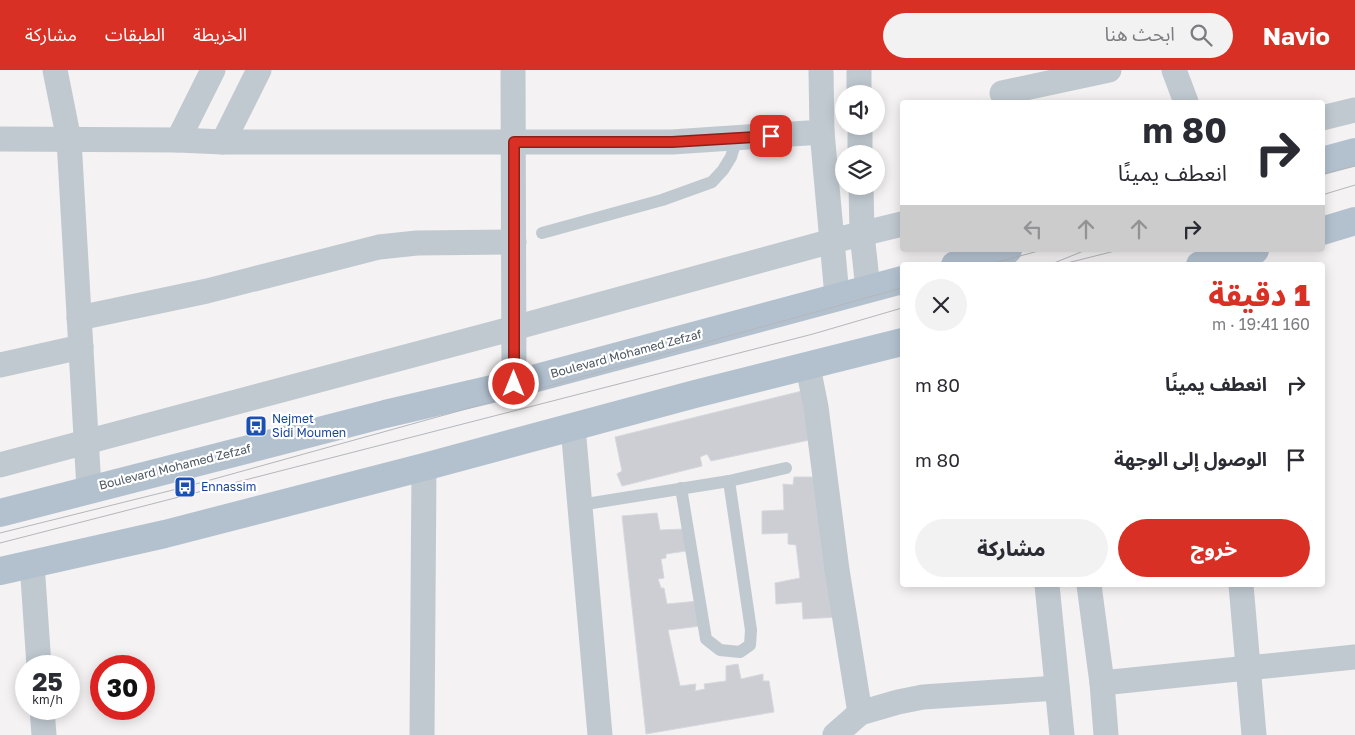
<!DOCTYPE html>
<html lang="ar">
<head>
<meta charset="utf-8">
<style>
	body { margin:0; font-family:"Golos Text","Noto Sans Arabic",sans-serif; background:#f2f2f3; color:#2b2b33; direction:rtl; height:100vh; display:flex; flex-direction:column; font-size:19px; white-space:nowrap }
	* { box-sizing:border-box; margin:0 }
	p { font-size:16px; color:#7c7c81 }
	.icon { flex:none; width:28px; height:28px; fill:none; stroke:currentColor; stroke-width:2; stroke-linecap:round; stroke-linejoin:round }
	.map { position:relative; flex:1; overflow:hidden; direction:ltr }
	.drawer { position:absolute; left:900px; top:192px; width:425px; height:325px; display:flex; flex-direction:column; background:#fff; border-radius:5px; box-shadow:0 2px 12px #0003; direction:rtl }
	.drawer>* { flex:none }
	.hud { position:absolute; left:900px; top:30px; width:425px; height:152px; border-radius:5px; box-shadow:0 2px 12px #0003; direction:rtl; background:#fff; color:#2b2b33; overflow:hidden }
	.buttons { position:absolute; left:835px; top:15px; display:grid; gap:10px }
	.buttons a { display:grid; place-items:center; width:50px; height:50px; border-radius:50%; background:#fff; box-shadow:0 2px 12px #0003; font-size:25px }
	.speed { position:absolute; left:15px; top:585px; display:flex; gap:10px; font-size:25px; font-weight:700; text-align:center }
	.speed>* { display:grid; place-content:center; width:65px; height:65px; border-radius:50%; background:#fff; box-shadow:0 2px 12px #0003; line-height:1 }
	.speed small { font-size:12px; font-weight:400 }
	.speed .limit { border:8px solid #d22; background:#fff; color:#111 }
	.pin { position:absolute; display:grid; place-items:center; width:42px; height:42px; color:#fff; margin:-21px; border-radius:10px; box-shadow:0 2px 8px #0006 }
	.me { position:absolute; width:55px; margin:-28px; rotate:0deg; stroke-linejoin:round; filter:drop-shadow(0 0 4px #0008) }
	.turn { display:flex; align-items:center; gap:18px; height:105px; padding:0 15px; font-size:22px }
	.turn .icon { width:65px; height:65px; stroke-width:2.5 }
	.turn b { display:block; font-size:35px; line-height:42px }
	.lanes { display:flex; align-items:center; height:48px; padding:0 15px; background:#0003; justify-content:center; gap:25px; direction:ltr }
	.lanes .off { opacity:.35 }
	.round { display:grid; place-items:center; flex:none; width:52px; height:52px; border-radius:26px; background:#f2f2f3 }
	.overview { display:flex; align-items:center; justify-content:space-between; height:85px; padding:0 15px }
	h1 { font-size:30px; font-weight:800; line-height:38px; color:#d93025 }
	.cta { display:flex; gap:10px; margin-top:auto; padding:10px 15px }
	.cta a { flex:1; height:58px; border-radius:30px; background:#d93025; color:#fff; font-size:20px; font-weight:800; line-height:58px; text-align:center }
	.cta a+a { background:#f2f2f3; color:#2b2b33 }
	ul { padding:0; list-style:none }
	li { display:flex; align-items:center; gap:15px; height:75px; padding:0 15px }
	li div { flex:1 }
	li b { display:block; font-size:19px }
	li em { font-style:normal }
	header { display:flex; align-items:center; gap:30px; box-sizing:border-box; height:70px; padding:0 25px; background:#d93025; color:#fff }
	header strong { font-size:24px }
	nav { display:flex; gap:28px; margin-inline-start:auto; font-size:18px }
	.search { width:350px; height:45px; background:#f2f2f3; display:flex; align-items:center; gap:12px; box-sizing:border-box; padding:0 18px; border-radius:28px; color:#7c7c81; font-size:19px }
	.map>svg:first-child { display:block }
	.building { fill:#ccced4; stroke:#d6d8dd }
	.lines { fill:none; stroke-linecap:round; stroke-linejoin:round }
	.lane { stroke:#c0c9d0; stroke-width:12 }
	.street { stroke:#c0c9d0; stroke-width:25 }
	.primary { stroke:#b3c1cf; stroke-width:28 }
	.tram { stroke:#b4b7bc; stroke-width:1 }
	.route-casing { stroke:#8d1f18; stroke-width:12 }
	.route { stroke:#d93025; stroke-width:9 }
	.labels { text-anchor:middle; stroke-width:4.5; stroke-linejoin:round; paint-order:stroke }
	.street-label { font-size:12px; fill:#4a555f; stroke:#fff }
	.transit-label { font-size:12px; fill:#164399; stroke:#fff; text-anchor:start }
</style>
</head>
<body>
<header>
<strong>Navio</strong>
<div class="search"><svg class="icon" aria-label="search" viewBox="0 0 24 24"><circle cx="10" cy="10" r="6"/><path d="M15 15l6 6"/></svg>ابحث هنا</div>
<nav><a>الخريطة</a><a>الطبقات</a><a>مشاركة</a></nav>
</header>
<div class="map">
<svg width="1355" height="665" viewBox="0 0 1355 665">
	<rect width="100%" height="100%" fill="#f4f2f2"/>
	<g class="building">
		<polygon points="802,321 814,369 711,391 707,384 700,387 702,396 622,416 617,404 622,401 615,367"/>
		<polygon points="794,407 817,407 838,547 803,549 802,532 776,534 775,513 800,508 796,475 788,474 788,463 762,464 762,441 784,440 783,414 793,415"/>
		<polygon points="657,443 660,460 684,459 686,481 666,484 666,488 661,489 664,508 658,509 661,518 664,518 667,534 698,531 701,556 668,560 680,616 696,614 695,621 705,619 704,614 726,611 726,596 738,594 741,609 763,604 763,611 769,611 774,642 646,664 622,446"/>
	</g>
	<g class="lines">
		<g class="lane">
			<polyline points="542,163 662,130 712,112 723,100 731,87 737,68"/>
			<polyline points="681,418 706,569 720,580 740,582 750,575 751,560 729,411"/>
			<polyline points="580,435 729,411 786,398"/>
		</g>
		<g class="street">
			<polyline points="55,0 69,70 89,419"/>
			<polyline points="513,0 514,314"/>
			<polyline points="859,0 859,24"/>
			<polyline points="1174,0 1186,32"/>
			<polyline points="1002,23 1109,0"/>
			<polyline points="1322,48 1355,40"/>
			<polyline points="860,56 860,84"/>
			<polyline points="822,62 837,226"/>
			<polyline points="0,69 178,70 223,72 672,72 822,62 821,0"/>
			<polyline points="178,70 213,0"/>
			<polyline points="223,72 259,0"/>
			<polyline points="861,116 862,164 868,219"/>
			<polyline points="79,248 207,221 379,177 417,173 514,172"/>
			<polyline points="0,295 81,277"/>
			<polyline points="808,297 816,337 837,500 860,643"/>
			<polyline points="573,357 600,665"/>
			<polyline points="0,395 514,258 832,171 902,154"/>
			<polyline points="32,493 39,596"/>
			<polyline points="1047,515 1062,665"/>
			<polyline points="1089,515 1102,613 1106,665"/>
			<polyline points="1241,515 1254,665"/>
			<polyline points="1102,613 1355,587"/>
			<polyline points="42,639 44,665"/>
			<polyline points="422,665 424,397"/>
			<polyline points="835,665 860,643 898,632 923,627 1057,618"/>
		</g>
		<g class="primary">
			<polyline points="1322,91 1355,82"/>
			<polyline points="1322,161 1355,151"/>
			<polyline points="955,195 1008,180"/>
			<polyline points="1200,195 1255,180"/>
			<polyline points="0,443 385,344 514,314 902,210"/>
			<polyline points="0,501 165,464 424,397 695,324 902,272"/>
		</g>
		<g class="tram">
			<polyline points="1322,104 1355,96"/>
			<polyline points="1322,125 1355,115"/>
			<polyline points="987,195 1042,180"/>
			<polyline points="1049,195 1086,180"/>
			<polyline points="1059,195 1119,180"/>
			<polyline points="0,463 185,417 902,218"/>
			<polyline points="0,473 813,264 902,238"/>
		</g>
	</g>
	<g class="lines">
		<g class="route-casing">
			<polyline id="route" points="514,314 514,72 672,72 771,66"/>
		</g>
		<use href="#route" class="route"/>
	</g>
	<defs>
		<g id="bus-square" transform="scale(1.125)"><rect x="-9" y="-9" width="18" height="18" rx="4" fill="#1a4fb4" stroke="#fff"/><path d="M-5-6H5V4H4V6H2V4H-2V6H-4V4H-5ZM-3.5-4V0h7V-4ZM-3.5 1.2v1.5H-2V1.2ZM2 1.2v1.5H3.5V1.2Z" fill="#fff"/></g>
	</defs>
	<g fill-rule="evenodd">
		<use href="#bus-square" x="256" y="356"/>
		<use href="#bus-square" x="185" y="417"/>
	</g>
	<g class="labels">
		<g class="street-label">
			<text transform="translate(626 284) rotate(-15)" y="4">Boulevard Mohamed Zefzaf</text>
			<text transform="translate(175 397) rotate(-14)" y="4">Boulevard Mohamed Zefzaf</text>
		</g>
		<g class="transit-label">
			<text x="272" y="353">Nejmet<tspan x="272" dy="14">Sidi Moumen</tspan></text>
			<text x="201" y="421">Ennassim</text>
		</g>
	</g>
</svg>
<div class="buttons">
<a><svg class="icon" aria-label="sound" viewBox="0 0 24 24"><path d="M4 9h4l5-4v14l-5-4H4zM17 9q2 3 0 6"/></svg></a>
<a><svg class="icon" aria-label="layers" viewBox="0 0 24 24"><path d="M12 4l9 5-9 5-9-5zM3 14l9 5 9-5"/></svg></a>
</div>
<div class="speed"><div>25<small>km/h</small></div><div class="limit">30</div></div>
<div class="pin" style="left:771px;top:66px;background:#d93025"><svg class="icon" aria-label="arrive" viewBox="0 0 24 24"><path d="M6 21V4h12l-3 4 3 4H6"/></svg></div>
<svg class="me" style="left:514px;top:314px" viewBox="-20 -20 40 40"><circle r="17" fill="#d93025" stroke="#fff" stroke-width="3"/><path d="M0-11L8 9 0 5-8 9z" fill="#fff"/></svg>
<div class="hud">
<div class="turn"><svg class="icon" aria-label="right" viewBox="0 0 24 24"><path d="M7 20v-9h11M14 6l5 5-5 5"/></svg><div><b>80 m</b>انعطف يمينًا</div></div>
<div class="lanes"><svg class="icon off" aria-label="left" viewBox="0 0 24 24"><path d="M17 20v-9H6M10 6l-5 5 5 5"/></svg><svg class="icon off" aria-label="ahead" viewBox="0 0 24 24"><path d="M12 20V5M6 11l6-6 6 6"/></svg><svg class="icon off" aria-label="ahead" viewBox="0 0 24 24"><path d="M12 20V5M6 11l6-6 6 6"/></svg><svg class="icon" aria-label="right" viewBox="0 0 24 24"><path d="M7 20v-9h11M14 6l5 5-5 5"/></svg></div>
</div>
<section class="drawer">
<div class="overview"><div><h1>1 دقيقة</h1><p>160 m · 19:41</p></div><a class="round"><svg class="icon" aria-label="close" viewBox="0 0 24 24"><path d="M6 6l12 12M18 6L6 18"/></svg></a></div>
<ul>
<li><svg class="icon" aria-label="right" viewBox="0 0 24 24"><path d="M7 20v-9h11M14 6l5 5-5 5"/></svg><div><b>انعطف يمينًا</b></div><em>80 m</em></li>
<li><svg class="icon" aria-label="arrive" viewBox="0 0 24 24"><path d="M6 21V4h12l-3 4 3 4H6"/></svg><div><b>الوصول إلى الوجهة</b></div><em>80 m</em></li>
</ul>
<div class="cta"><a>خروج</a><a>مشاركة</a></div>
</section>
</div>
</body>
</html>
